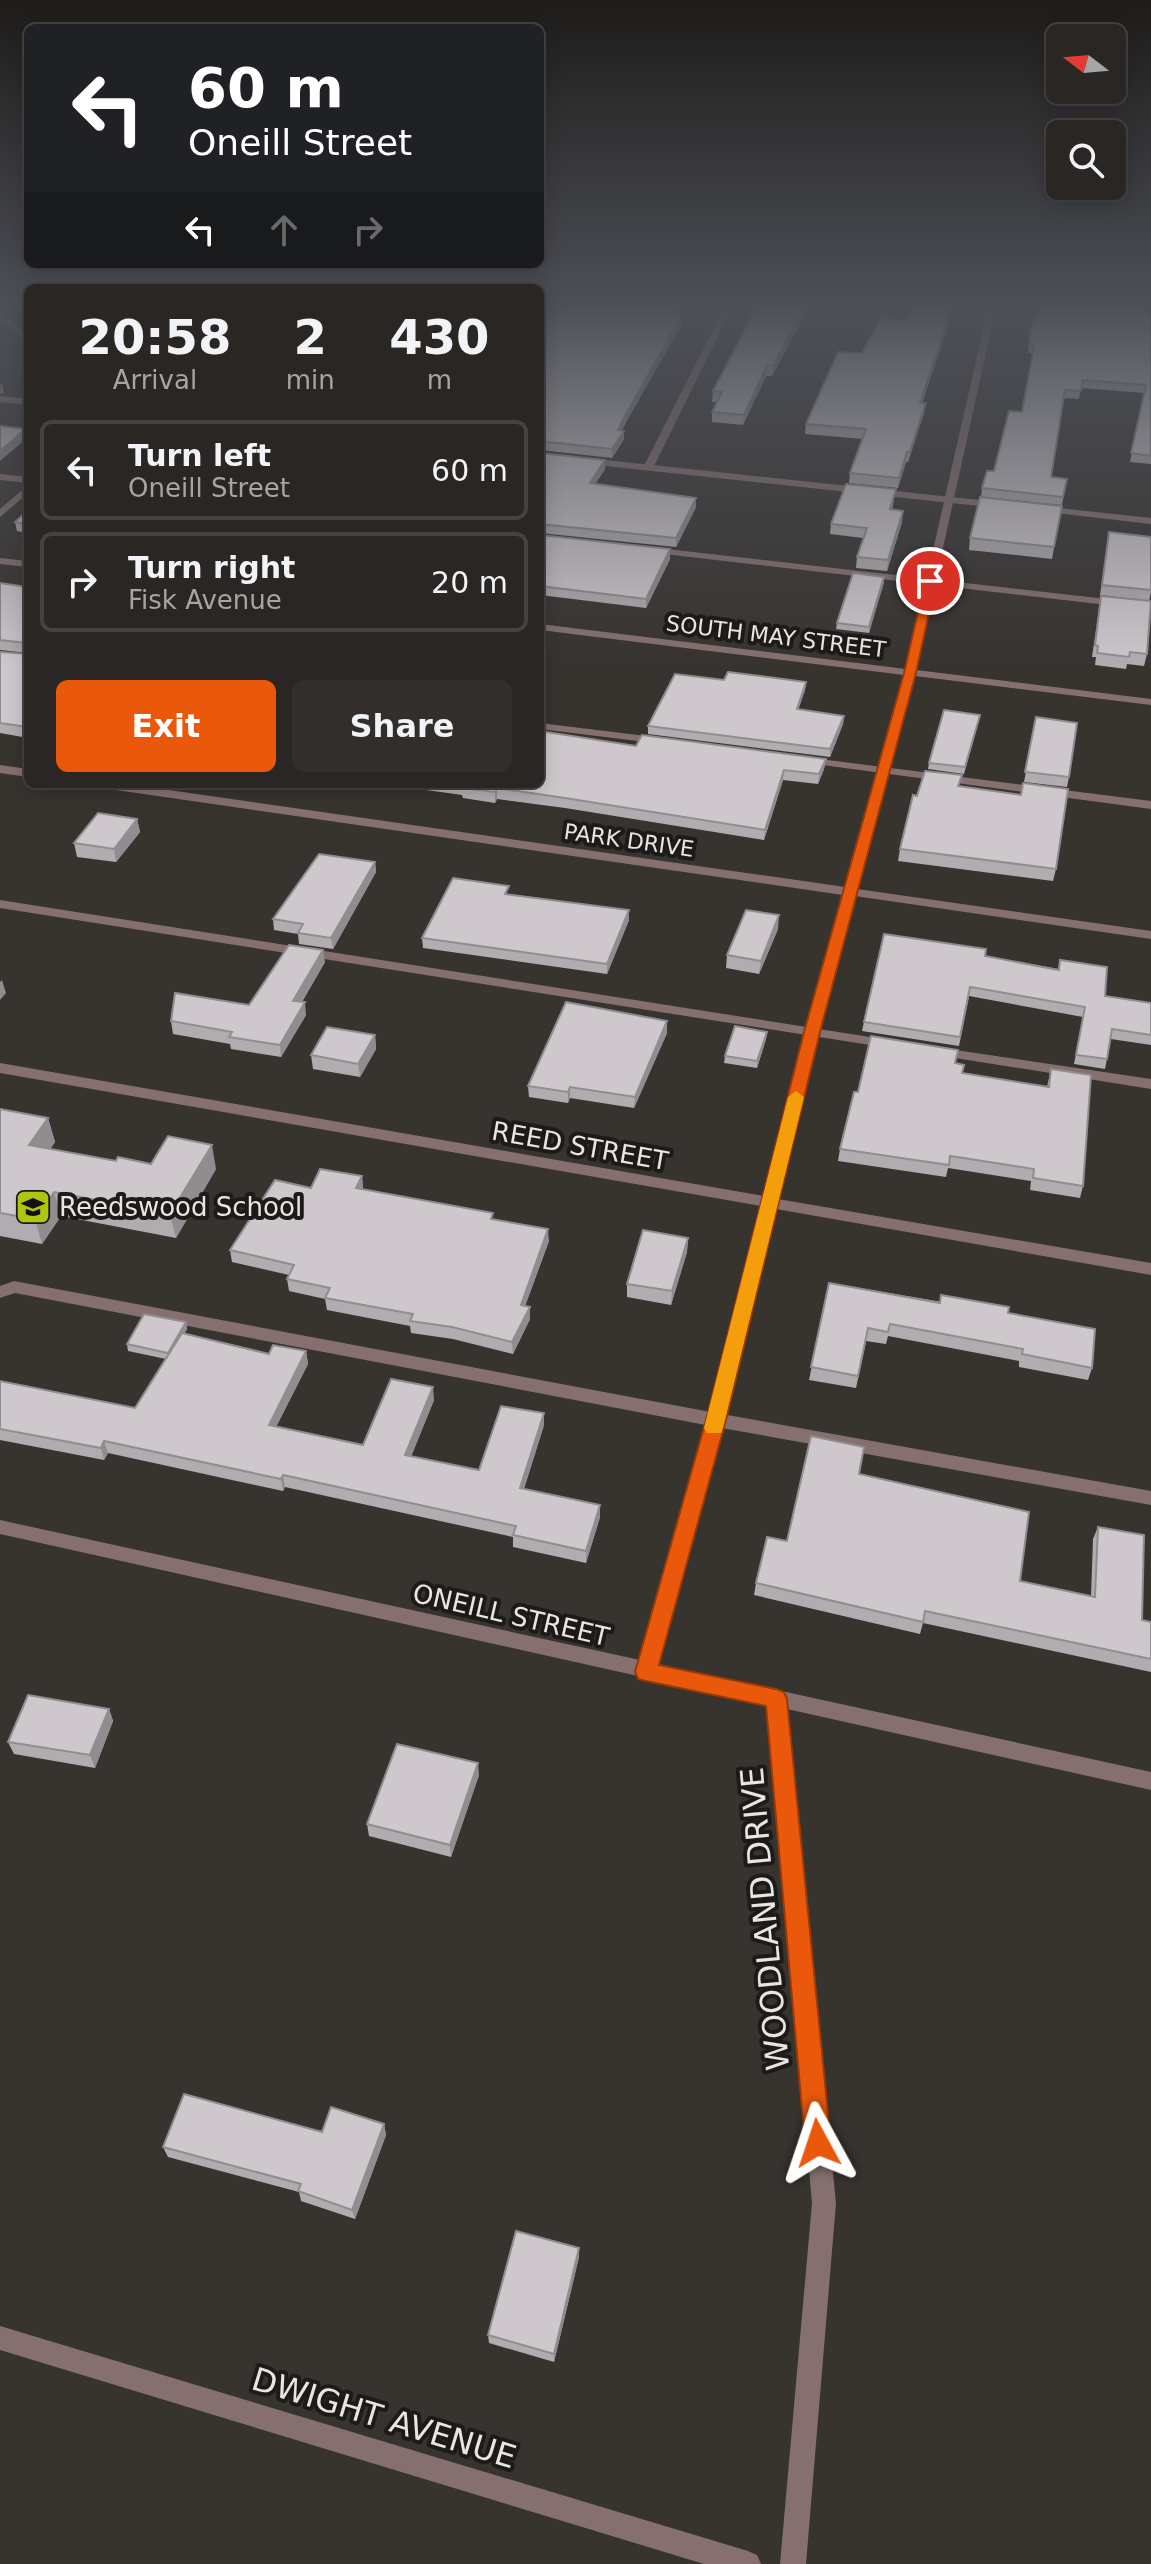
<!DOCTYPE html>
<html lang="en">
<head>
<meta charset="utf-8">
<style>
	body { margin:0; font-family:"DejaVu Sans",sans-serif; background:#312e2b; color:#f1f3f6; height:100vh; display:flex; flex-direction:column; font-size:30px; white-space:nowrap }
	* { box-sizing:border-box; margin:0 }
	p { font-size:26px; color:#a5a5a6 }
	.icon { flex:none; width:44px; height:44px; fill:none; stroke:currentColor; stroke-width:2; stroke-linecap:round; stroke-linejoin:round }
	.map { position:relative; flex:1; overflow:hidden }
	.drawer { position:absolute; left:24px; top:284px; width:520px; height:504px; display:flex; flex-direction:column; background:#292623; border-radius:12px; box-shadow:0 4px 20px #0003,0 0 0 2px #454341 }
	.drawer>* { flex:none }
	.guide { position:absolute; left:24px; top:24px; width:520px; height:244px; border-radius:12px; box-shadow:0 4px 20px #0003,0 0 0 2px #454341; background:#202124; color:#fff; overflow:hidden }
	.needle { width:52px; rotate:286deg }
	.buttons { position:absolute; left:1046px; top:24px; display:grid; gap:16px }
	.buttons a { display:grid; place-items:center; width:80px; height:80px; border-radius:12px; background:#292623; box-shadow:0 4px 20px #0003,0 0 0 2px #454341; font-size:40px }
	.pin { position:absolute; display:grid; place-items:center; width:68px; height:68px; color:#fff; margin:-34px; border:4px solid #fff; border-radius:50%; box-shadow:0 2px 8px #0007 }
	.me { position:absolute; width:88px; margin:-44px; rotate:355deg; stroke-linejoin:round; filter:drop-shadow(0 0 6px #0008) }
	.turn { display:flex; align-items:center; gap:28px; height:168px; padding:0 32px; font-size:36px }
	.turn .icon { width:104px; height:104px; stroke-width:2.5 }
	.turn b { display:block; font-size:56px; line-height:68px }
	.lanes { display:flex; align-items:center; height:76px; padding:0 32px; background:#0003; justify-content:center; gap:40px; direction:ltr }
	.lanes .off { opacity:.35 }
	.eta { display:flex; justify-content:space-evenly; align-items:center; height:136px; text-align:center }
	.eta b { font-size:48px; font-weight:700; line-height:56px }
	.action { display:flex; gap:16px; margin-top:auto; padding:16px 32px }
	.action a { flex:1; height:92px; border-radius:12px; background:#ea580c; color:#fff; font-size:32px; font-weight:700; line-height:92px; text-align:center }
	.action a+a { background:#312e2b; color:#f1f3f6 }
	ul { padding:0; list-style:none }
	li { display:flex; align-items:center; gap:24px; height:100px; margin:0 16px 12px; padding:0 16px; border:4px solid #454341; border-radius:12px }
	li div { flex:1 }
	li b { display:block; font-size:30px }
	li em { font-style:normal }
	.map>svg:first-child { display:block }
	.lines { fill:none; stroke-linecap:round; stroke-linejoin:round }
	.service { fill:#85706f; fill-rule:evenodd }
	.minor { fill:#85706f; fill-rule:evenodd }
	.tertiary { fill:#85706f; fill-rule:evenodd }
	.wall { fill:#b1acaf }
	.shaded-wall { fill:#908c8f }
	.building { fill:#cec8cc; stroke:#908c8f; stroke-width:2 }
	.route { fill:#ea580c; stroke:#983908; stroke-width:2 }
	.slow { fill:#f59e0b }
	.labels { text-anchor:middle; stroke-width:8; stroke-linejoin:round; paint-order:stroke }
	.far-street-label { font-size:22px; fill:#e8e5e3; stroke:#1d1b19 }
	.street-label { font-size:26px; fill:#e8e5e3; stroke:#1d1b19 }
	.poi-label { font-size:26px; fill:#e8e5e3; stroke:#1d1b19; text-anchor:start }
	.near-street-label { font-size:32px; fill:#e8e5e3; stroke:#1d1b19 }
</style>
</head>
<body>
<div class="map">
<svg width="1151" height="2564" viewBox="0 0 1151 2564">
	<rect width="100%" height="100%" fill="#37332f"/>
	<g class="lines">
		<g class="service">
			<polygon points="0,474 28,477 28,483 0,480"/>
			<polygon points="649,547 1151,604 1151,610 646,552 644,550"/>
			<polygon points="540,723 662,738 668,741 662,744 540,729"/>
			<polygon points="804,757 1151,801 1151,809 800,762 798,760"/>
			<polygon points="0,900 889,1040 896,1044 889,1048 0,908"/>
			<polygon points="935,1047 1151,1079 1151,1089 930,1054 928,1051"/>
			<polygon points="14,1281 716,1413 1151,1491 1151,1505 716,1427 15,1293 0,1298 0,1286"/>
		</g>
		<g class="minor">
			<polygon points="724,308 732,308 653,468 645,470 643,468"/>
			<polygon points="988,308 996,308 916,670 1151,699 1151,705 915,676 857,889 1151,931 1151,939 855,896 778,1199 1151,1263 1151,1275 776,1209 725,1420 658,1664 1151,1772 1151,1790 787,1709 836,2203 806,2564 780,2564 812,2203 767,1705 650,1679 646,1680 638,1676 0,1534 0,1520 640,1660 707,1420 761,1206 0,1073 0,1063 764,1196 843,895 102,788 96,784 127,784 845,887 904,675 540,630 540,624 906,669"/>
			<polygon points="0,313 28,335 28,341 0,319"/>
			<polygon points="0,558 28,561 28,567 0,564"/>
			<polygon points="0,765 28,769 28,777 0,773"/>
			<polygon points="0,2326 748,2551 757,2555 761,2564 704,2564 0,2350"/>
		</g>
		<g class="tertiary">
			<polygon points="0,396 28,399 28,405 0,402"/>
			<polygon points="540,453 998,502 1003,505 998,508 540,459"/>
			<polygon points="28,485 28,493 0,517 0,509"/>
			<polygon points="1041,506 1151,518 1151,524 1038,511 1038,507"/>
		</g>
	</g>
	<g class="wall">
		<polygon points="540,308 683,308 678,317 681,326 626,422 622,430 624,431 624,439 612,458 540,450"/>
		<polygon points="756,308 808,308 772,376 766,376 743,425 712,422 712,412 717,402 712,402 713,391"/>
		<polygon points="910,308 954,308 922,403 926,403 924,413 908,462 906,462 898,488 849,483 850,473 863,439 805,434 806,424 862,353 905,320"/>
		<polygon points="1031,308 1148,308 1147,315 1151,315 1151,464 1130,462 1144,393 1081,388 1079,399 1064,398 1051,477 1067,479 1062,505 981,497 982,488 994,471 1022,412 1033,353 1028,353 1031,328 1039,309"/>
		<polygon points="540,453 605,460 605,469 595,484 696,498 696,507 676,547 540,533"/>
		<polygon points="896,489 892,510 902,522 887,571 856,568 857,557 863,538 830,534 831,524"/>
		<polygon points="1062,506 1052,559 969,550 970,538"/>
		<polygon points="28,510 28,533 17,531 15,522"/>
		<polygon points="1109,532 1151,537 1151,592 1149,601 1100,595"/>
		<polygon points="540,535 670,559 646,608 540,595"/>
		<polygon points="884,577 869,633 836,629 837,623"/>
		<polygon points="0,583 28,587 28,738 0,733 0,652 28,654 28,653 0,650"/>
		<polygon points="1101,596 1147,654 1144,666 1127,664 1126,669 1095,665 1096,657 1092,657"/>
		<polygon points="724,680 806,682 805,690 798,709 844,716 843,724 830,757 648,734 648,726"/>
		<polygon points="980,715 964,774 928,769 929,763"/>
		<polygon points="1036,717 1069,777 1067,787 1024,782"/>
		<polygon points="636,746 826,759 824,769 818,784 783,780 764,840 565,808 497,799 495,803 463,798 462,795 383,784 540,784"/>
		<polygon points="960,787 1021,795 1056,869 1053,881 898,861 900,849 917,796"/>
		<polygon points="137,819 140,832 116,862 77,857 74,843"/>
		<polygon points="375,862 376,872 333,949 299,944 298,934 274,930 273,919"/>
		<polygon points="509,894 629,910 629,920 607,974 423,948 422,938"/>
		<polygon points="778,929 759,974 726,968 727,955"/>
		<polygon points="985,956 1058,969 1060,960 1105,996 1151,1003 1151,1045 1111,1039 1105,1069 1074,1064 1083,1017 969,996 959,1046 862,1031 864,1022"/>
		<polygon points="325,962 302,1002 306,1015 281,1057 231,1049 230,1044 173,1034 171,1021 249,1005"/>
		<polygon points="767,1032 766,1039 757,1068 724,1063 725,1056"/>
		<polygon points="667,1033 634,1108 570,1098 568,1103 529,1097 528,1086"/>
		<polygon points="375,1035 376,1049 360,1077 313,1069 311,1055"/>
		<polygon points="955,1063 962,1073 1047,1087 1051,1069 1083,1186 1080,1198 1030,1190 1031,1181 948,1168 946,1177 838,1161 840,1149 858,1092"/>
		<polygon points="0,1109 48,1118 55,1142 50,1149 116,1161 216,1169 176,1238 61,1216 42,1244 0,1236"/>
		<polygon points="362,1176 363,1189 493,1220 549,1241 525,1306 530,1307 530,1319 513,1354 453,1339 411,1333 410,1326 327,1310 325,1299 289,1291 287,1279 289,1275 232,1262 230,1250 311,1188"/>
		<polygon points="688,1238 687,1252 671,1305 627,1297 627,1284"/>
		<polygon points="829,1283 1008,1313 1092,1368 1088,1380 1019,1367 1019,1361 888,1336 886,1344 866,1341 856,1388 809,1380"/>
		<polygon points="186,1322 187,1329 184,1334 269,1354 306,1351 308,1364 276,1427 363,1445 434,1400 411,1456 479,1470 544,1425 524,1489 600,1505 600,1517 586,1563 513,1547 513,1537 285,1487 283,1491 108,1453 104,1460 0,1440 0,1381 135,1408 166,1359 128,1351 127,1344"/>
		<polygon points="859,1474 1020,1581 1091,1596 1093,1539 1098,1527 1142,1620 1151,1622 1151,1672 923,1623 920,1634 754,1595 756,1583 787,1541"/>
		<polygon points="109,1709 113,1721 95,1768 14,1754 8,1742"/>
		<polygon points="479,1775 451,1857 369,1836 367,1824"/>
		<polygon points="384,2124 386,2135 355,2219 301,2201 299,2192 168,2157 163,2147"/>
		<polygon points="579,2248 579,2257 554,2362 489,2343 488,2335"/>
	</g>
	<g class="shaded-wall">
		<polygon points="679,308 683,308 675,325 675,317"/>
		<polygon points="804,308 808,308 772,376 773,366"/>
		<polygon points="952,308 954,308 919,413 920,403"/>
		<polygon points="681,317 681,326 626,422 618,439 618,430 626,414"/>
		<polygon points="767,365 766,376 743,425 744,415"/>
		<polygon points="2,384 4,393 0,394 0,385"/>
		<polygon points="926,403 924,413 908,462 910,452"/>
		<polygon points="26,429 28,437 0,461 0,451"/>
		<polygon points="624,431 624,439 612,458 612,449"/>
		<polygon points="907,452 906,462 898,488 899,478"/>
		<polygon points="605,460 605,469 590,492 590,483"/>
		<polygon points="696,498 696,507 676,547 676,538"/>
		<polygon points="903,511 902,522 887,571 888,560"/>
		<polygon points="670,549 670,559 646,608 646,599"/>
		<polygon points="884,577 884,583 869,633 869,627"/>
		<polygon points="806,682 805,690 796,717 797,709"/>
		<polygon points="844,716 843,724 830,757 830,749"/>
		<polygon points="826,759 824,769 818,784 819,774"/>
		<polygon points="784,770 783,780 764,840 765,830"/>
		<polygon points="497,788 497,799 495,803 495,792"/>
		<polygon points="137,819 140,832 116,862 114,849"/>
		<polygon points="375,862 376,872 333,949 331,938"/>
		<polygon points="629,910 629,920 607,974 607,964"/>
		<polygon points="779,915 778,929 759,974 761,961"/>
		<polygon points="323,950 325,962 295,1013 293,1001"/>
		<polygon points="2,980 6,993 0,1000 0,982"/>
		<polygon points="305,1002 306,1015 281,1057 280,1045"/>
		<polygon points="667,1021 667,1033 634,1108 635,1097"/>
		<polygon points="767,1032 766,1039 757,1068 757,1061"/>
		<polygon points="375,1035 376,1049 360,1077 358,1064"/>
		<polygon points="570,1087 570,1098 568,1103 568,1092"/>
		<polygon points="48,1118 55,1142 36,1170 29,1145"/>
		<polygon points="212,1145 216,1169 176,1238 170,1214"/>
		<polygon points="362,1176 363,1188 357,1200 356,1188"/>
		<polygon points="54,1192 61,1216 42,1244 35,1219"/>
		<polygon points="548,1229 549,1241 521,1317 521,1305"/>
		<polygon points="688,1238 687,1252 671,1305 672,1291"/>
		<polygon points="530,1307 530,1319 513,1354 512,1342"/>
		<polygon points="186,1322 187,1329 170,1360 168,1353"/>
		<polygon points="306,1351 308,1364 271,1437 269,1425"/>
		<polygon points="433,1387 434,1400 407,1467 405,1455"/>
		<polygon points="544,1413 544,1425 520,1500 520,1488"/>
		<polygon points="104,1441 108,1453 104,1460 101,1448"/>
		<polygon points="283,1475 285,1487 283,1491 281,1479"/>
		<polygon points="600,1505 600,1517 586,1563 586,1551"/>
		<polygon points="109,1709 113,1721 95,1768 90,1755"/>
		<polygon points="478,1763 479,1775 451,1857 450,1845"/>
		<polygon points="384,2124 386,2135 355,2219 352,2210"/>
		<polygon points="579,2248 579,2257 554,2362 554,2354"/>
	</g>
	<g class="building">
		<polygon points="540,308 679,308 675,317 681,317 626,414 618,430 624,431 612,449 540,441"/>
		<polygon points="756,308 804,308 773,366 767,365 744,415 712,412 722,392 713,391"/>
		<polygon points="910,308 952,308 920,403 926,403 910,452 907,452 899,478 850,473 866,429 806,424 838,352 862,353 881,318 905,320"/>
		<polygon points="1039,308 1148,308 1147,315 1151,315 1151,456 1131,453 1146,385 1083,380 1081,391 1065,390 1051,477 1067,479 1063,497 982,488 987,471 994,471 1009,411 1022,412 1034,346 1029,345 1031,328"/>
		<polygon points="0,426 26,429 0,451"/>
		<polygon points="540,453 605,460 590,483 696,498 676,538 540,524"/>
		<polygon points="846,484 896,489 890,509 903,511 888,560 857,557 867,528 831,524"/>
		<polygon points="980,497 1062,506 1054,547 970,538"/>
		<polygon points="28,510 28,524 15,522"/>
		<polygon points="1109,532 1151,537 1151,590 1102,585"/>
		<polygon points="540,535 670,549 646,599 540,586"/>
		<polygon points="853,573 884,577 869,627 837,623"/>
		<polygon points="0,583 28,587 28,727 0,723 0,652 28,654 26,643 0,640"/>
		<polygon points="1101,596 1151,601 1147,654 1130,652 1129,657 1097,653 1098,646 1095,645"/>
		<polygon points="728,672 806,682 797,709 844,716 830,749 648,726 675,674 724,680"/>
		<polygon points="944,710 980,715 965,767 929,763"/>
		<polygon points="1036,717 1077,723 1069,777 1025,772"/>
		<polygon points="540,731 636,746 642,735 826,759 819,774 784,770 765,830 565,798 497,788 495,792 462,788 464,784 462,784 540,784"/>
		<polygon points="925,771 962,775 958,786 1021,795 1023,783 1068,789 1056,869 900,849 913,795 917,796"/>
		<polygon points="98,813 137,819 114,849 74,843"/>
		<polygon points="319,854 375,862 331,938 298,933 303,924 273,919"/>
		<polygon points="453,878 509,886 505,894 629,910 607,964 422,938"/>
		<polygon points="746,910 779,915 761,961 727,955"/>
		<polygon points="884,934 986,949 985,956 1059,970 1060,960 1107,967 1105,996 1151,1003 1151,1035 1112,1029 1107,1059 1076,1055 1085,1007 970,987 960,1037 864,1022"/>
		<polygon points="289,945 323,950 293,1001 305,1002 280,1045 229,1037 232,1032 171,1021 175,993 249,1005"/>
		<polygon points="566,1002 667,1021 635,1097 570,1087 568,1092 528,1086"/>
		<polygon points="735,1026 767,1032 757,1061 725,1056"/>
		<polygon points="327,1027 375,1035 358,1064 311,1055"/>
		<polygon points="871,1036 958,1050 955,1063 964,1065 962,1073 1049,1087 1051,1069 1091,1075 1083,1186 1033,1178 1034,1169 950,1156 949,1165 840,1149 854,1092 858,1092"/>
		<polygon points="0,1109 48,1118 29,1145 116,1161 118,1157 151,1164 168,1136 212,1145 170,1214 54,1192 35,1219 0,1213"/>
		<polygon points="320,1169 362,1176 356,1188 493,1213 491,1219 548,1229 521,1305 530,1307 512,1342 452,1327 410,1321 413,1314 325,1298 330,1288 287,1279 294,1265 230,1250 275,1180 311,1188"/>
		<polygon points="643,1230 688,1238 672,1291 627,1284"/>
		<polygon points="829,1283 940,1303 941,1295 1009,1307 1008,1313 1095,1329 1092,1368 1022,1354 1023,1349 890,1324 888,1332 868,1328 858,1376 811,1367"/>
		<polygon points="144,1314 186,1322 168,1353 127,1344"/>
		<polygon points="182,1333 269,1354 273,1345 306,1351 269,1425 363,1445 391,1379 433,1387 405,1455 479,1470 501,1406 544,1413 520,1488 600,1505 586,1551 513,1535 516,1526 283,1475 281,1479 104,1441 101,1448 0,1429 0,1381 135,1408"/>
		<polygon points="811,1436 864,1447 859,1474 1029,1512 1020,1581 1095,1597 1098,1527 1144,1535 1142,1620 1151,1622 1151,1659 925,1611 923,1622 756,1583 767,1537 787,1541"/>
		<polygon points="28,1695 109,1709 90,1755 8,1742"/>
		<polygon points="397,1744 478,1763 450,1845 367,1824"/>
		<polygon points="184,2094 322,2132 331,2107 384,2124 352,2210 298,2191 301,2184 163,2147"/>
		<polygon points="516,2231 579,2248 554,2354 488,2335"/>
	</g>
	<linearGradient id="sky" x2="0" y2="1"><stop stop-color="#1e1c1a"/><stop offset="0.46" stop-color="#4d5058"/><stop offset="1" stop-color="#4d5058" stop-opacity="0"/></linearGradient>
	<rect width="1151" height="667" fill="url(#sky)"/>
	<polygon class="route" points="930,578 936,581 916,673 820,1032 726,1420 659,1665 776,1689 784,1692 787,1699 831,2143 827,2153 818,2157 808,2153 805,2143 766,1706 646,1681 638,1679 635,1672 706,1420 804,1032 904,673 925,581"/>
	<polygon class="slow" points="796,1091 804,1097 723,1428 721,1433 707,1433 704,1428 788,1097"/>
	<defs>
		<g id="school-square" transform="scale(1.8)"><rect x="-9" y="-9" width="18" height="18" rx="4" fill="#adc610" stroke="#1d1b19"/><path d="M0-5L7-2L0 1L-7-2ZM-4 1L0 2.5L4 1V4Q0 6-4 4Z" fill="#111"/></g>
	</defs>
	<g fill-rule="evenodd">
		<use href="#school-square" x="33" y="1207"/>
	</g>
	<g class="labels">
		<g class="far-street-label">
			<text transform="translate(776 636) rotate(7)" y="8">SOUTH MAY STREET</text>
			<text transform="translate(629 840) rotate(8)" y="8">PARK DRIVE</text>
		</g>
		<g class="street-label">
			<text transform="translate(580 1146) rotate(10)" y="9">REED STREET</text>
			<text transform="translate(511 1615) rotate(13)" y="9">ONEILL STREET</text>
		</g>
		<g class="poi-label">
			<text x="59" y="1216">Reedswood School</text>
		</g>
		<g class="near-street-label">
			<text transform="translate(765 1919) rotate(-95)" y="11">WOODLAND DRIVE</text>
			<text transform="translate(384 2418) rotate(17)" y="11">DWIGHT AVENUE</text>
		</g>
	</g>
</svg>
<div class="buttons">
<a><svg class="needle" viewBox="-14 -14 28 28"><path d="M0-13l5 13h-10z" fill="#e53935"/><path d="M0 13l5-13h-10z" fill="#a5a5a6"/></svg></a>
<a><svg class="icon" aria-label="search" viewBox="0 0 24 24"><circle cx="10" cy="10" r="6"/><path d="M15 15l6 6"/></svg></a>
</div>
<div class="pin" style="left:930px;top:581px;background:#d93025"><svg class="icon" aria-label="arrive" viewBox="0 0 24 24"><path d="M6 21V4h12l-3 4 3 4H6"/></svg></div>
<svg class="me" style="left:818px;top:2143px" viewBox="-20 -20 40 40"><path d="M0-17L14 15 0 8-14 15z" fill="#ea580c" stroke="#fff" stroke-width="4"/></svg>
<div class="guide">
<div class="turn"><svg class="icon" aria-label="left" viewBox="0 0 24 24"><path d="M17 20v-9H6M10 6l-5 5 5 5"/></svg><div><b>60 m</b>Oneill Street</div></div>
<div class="lanes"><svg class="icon" aria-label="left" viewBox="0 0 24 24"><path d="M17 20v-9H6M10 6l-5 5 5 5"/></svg><svg class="icon off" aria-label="ahead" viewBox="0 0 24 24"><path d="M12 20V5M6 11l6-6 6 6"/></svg><svg class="icon off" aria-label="right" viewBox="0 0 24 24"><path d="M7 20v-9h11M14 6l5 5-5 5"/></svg></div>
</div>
<section class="drawer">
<div class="eta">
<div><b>20:58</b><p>Arrival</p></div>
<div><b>2</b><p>min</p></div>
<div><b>430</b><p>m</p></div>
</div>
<ul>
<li><svg class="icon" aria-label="left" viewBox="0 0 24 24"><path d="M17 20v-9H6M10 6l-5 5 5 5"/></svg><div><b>Turn left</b><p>Oneill Street</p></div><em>60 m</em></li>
<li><svg class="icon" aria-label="right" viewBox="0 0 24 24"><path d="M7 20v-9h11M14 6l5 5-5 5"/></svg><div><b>Turn right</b><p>Fisk Avenue</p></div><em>20 m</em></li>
</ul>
<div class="action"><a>Exit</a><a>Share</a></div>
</section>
</div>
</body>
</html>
